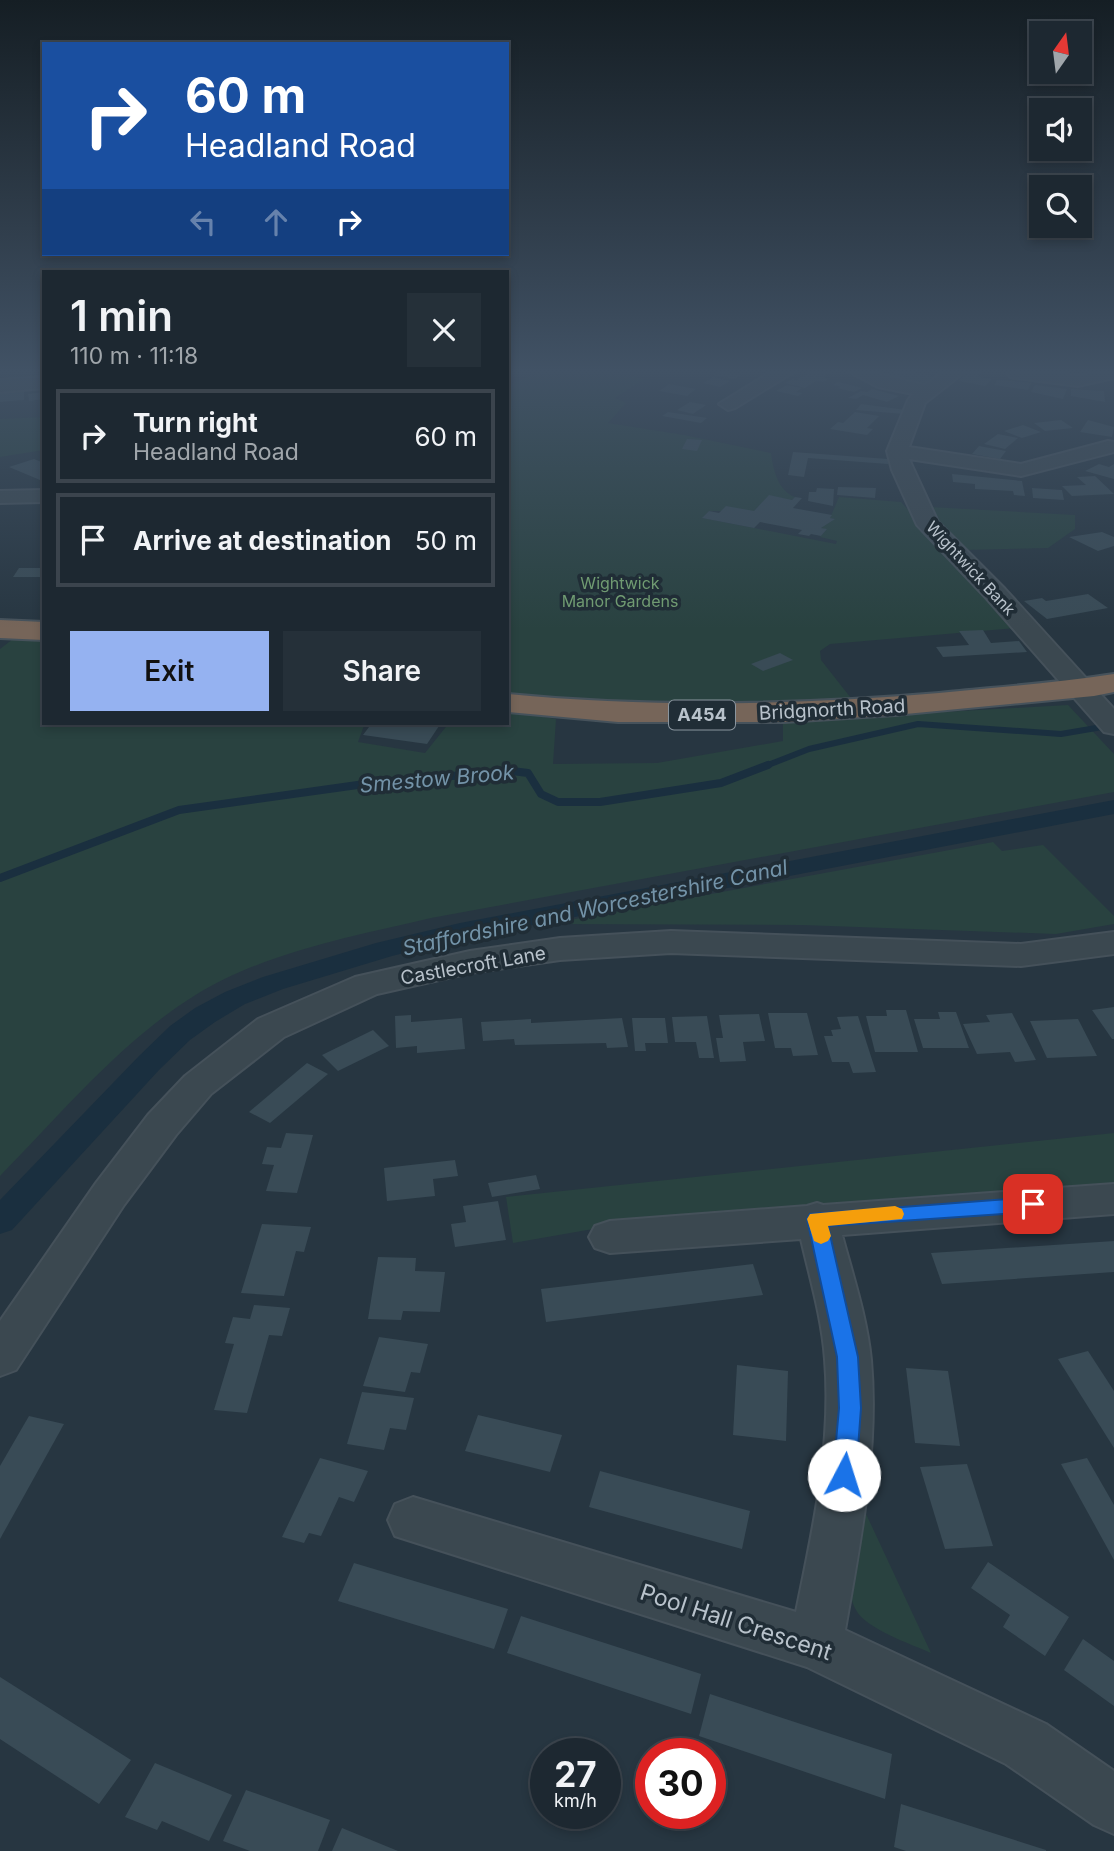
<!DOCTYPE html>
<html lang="en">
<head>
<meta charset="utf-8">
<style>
	body { margin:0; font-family:Inter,sans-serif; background:#253039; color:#f1f3f6; height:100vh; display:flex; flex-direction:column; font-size:26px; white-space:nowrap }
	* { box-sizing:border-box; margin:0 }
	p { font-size:23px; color:#a0a6ab }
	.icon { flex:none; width:38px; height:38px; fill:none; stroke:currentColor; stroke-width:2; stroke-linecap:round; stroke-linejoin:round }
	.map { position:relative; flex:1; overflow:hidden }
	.panel { position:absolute; left:42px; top:270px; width:467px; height:455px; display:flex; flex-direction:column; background:#1d2831; border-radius:0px; box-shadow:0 4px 10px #0003,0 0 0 2px #3b444d }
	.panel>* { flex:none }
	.top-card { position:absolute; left:42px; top:42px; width:467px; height:214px; border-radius:0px; box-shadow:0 4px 10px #0003,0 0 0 2px #3b444d; background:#1a4fa0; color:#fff; overflow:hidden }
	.needle { width:46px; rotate:14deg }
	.tools { position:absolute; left:1029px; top:21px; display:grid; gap:14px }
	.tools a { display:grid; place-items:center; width:63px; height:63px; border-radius:0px; background:#1d2831; box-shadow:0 4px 10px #0003,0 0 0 2px #3b444d; font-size:35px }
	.speed { position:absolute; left:530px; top:1738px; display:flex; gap:14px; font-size:35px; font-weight:700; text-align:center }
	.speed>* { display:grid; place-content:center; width:91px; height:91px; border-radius:50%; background:#1d2831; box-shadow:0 4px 10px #0003,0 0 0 2px #3b444d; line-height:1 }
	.speed small { font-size:18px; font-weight:400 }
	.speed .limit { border:10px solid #d22; background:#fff; color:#111 }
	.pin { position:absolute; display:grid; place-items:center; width:60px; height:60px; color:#fff; margin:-30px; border-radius:14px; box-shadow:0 4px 10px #0006 }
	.me { position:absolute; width:77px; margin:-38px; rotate:5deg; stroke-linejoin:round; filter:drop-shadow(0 0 5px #0008) }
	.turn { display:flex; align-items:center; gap:24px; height:147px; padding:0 28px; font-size:32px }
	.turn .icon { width:91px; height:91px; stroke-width:2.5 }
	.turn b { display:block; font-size:49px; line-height:60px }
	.lanes { display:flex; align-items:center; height:66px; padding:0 28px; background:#0003; justify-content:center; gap:35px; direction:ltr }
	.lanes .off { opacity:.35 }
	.round { display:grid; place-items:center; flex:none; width:74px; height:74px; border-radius:0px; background:#253039 }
	.summary { display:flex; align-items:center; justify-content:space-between; height:119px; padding:0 28px }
	h1 { font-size:42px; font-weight:600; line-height:52px }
	.button { display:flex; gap:14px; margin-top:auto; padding:14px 28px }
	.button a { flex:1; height:80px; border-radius:0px; background:#95b2f1; color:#111; font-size:28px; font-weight:600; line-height:80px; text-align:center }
	.button a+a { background:#253039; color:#f1f3f6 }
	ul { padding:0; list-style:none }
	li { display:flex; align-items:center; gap:21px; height:94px; margin:0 14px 10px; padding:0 14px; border:4px solid #3b444d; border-radius:0px }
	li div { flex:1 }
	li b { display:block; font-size:26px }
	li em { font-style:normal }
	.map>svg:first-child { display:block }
	.green { fill:#294240 }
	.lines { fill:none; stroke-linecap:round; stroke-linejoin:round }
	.stream-far1 { stroke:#1a2f3f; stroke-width:6 }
	.stream { stroke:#1a2f3f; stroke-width:8 }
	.canal { fill:#1a2f3f; fill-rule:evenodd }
	.building { fill:#394b56 }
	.minor-casing { stroke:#45515a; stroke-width:4 }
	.highway-casing { stroke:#46525b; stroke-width:4 }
	.minor { fill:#3b4850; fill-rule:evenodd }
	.highway { fill:#766559; fill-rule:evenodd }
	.route { fill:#1a73e8; stroke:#114b97; stroke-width:2 }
	.slow { fill:#f59e0b }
	.labels { text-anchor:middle; stroke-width:7; stroke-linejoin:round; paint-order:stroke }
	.far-street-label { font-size:16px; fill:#b8c2cb; stroke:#202d36 }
	.far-park-label { font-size:16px; fill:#709b72; stroke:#202d36 }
	.shield { fill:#202d36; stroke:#8a959e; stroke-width:2 }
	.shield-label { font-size:18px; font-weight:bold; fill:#b8c2cb }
	.street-label { font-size:19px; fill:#b8c2cb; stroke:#202d36 }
	.water-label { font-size:21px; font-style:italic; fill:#7393a8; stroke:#202d36 }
	.near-street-label { font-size:23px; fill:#b8c2cb; stroke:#202d36 }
</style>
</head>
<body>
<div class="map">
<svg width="1114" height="1851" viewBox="0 0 1114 1851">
	<rect width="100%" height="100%" fill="#273641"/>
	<g class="green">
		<path d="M543,370H596L644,379L615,398L626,403L608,423L684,435L771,453C773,469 778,491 795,497L792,500L769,496L754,511H709L703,518L836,544L837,541L820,537L826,530L821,528L834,519L830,518L839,497L901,502L1016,628L830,644L820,651L821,660L854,702C738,704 623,708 508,693V385Z"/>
		<polygon points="44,417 44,450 0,457 0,419"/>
		<polygon points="930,507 1075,515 1075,529 1048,548 961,550 937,525"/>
		<path d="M13,639H44V723H365L358,742L425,753L449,723H508V711L556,719L553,764L657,763L783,741V721L1068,705L1114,754V792L431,918C354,936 262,953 194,996C120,1042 61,1114 0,1176V649Z"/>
		<polygon points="993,842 1002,851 1043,845 1114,916 1114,924 1056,934 802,925 548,924"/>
		<polygon points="1114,1133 1114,1185 930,1197 593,1229 513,1243 506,1197"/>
		<path d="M860,1501L931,1653C911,1644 866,1629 856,1610C839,1578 854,1535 860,1501Z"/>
	</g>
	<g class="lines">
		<polyline class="stream-far1" points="763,767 809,749 918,724 1061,734 1114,725"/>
		<polyline class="stream" points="0,878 179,810 379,782 512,771 528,773 541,794 558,802 600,802 721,783 768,765"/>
		<polygon class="canal" points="1114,800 1114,814 460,939 392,956 283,989 245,1004 215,1022 190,1040 159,1070 12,1230 0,1234 0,1200 139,1056 170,1026 195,1008 225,992 263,977 376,943 460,923"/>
	</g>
	<g class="building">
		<polygon points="819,370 831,372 822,377 829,379 823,382 816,381 805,388 785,383 792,379 797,380 809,371"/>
		<polygon points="902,370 934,376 925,383 887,375"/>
		<polygon points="968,370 982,372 978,377 992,379 985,386 959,381"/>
		<polygon points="720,371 741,375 734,379 713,375"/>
		<polygon points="713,377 730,381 720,387 703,383"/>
		<polygon points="997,380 1014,381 1031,383 1028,390 994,385"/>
		<polygon points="838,382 847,384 862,388 854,392 837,388 841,387 833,385"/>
		<polygon points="669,384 696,389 687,396 659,391"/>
		<polygon points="787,385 802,388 796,392 803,393 798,396 776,391"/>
		<polygon points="1035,385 1067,389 1063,399 1031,392"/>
		<polygon points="872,389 899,396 887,402 863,395 856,399 848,398 861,391 867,392"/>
		<polygon points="1071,389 1104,391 1105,402 1071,396"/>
		<polygon points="24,391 24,400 0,402 0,393"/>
		<polygon points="44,392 44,399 29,401 28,394"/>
		<polygon points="690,402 706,405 693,414 677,410"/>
		<polygon points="861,404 906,410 904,414 856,410"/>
		<polygon points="668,412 707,418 701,423 662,416"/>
		<polygon points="855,412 879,416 867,428 873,429 867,435 830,429 838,422 843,423"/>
		<polygon points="1061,420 1073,428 1045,431 1034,423"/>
		<polygon points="1088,420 1114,427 1112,437 1080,432"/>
		<polygon points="1023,425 1041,432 1022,438 1004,431"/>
		<polygon points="998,434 1018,438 1005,449 984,444"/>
		<polygon points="687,439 702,440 697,451 682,449"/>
		<polygon points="979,446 1006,451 1000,459 972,454"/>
		<polygon points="793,452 888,459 888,464 808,458 804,477 788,475"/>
		<polygon points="34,459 44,463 44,478 40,480 9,467"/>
		<polygon points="1099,464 1109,467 1114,464 1114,479 1085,471"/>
		<polygon points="952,474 1022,481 1025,496 1014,495 1013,491 975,489 975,484 953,482"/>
		<polygon points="1095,476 1114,494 1072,496 1062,486 1086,485 1077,477"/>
		<polygon points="838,487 876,488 875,498 837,495"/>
		<polygon points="817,488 834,489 833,506 808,501 809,492 816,492"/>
		<polygon points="1032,488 1062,490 1064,500 1033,498"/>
		<polygon points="769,495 792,500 795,497 802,498 793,508 832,515 830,518 835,519 821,528 827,529 821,536 811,534 809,536 798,534 802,530 760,522 754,528 702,518 709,511 719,513 726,506 754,511"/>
		<polygon points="1102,532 1114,537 1114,546 1098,551 1069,537"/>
		<polygon points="44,563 44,577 13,577 19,568 41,568"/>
		<polygon points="1088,594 1108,608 1047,619 1024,601 1042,598 1046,601"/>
		<polygon points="983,630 991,643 1019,641 1027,652 943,657 936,647 969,645 959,631"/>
		<polygon points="780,653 793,660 763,671 751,664"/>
		<polygon points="372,723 418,723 439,726 427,744 363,735"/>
		<polygon points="1114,1007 1114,1039 1112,1039 1092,1010"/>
		<polygon points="886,1010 906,1010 918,1052 875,1052 866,1016 887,1016"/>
		<polygon points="938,1012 956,1012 969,1048 923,1048 914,1019 940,1019"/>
		<polygon points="768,1013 807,1013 818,1055 793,1056 791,1048 775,1048"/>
		<polygon points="1012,1013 1036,1060 1015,1062 1010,1052 977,1054 963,1024 990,1022 986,1015"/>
		<polygon points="759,1014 765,1041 743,1042 746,1061 720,1062 716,1038 723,1038 719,1015"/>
		<polygon points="411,1015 411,1022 462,1018 465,1049 417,1053 417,1046 396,1048 395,1016"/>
		<polygon points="707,1016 714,1058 699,1058 696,1042 675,1042 672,1017"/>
		<polygon points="858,1016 876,1072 853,1073 849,1062 832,1062 824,1036 833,1036 831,1030 841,1029 837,1017"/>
		<polygon points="622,1018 628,1047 607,1048 606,1043 515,1045 514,1039 483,1041 481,1022 531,1019 531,1023"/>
		<polygon points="632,1018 665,1018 668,1043 645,1043 646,1051 635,1051"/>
		<polygon points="1078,1019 1097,1056 1047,1058 1030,1021"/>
		<polygon points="373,1030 389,1046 338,1071 322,1055"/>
		<polygon points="307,1063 328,1074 270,1123 249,1112"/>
		<polygon points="286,1133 313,1135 297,1193 266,1191 274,1165 262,1164 267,1147 281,1148"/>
		<polygon points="455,1160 458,1176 433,1179 435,1196 387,1201 384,1168"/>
		<polygon points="536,1175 540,1189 492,1197 488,1183"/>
		<polygon points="498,1201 506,1240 455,1247 451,1224 466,1222 463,1206"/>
		<polygon points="262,1224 311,1227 304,1252 296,1251 284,1296 241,1293"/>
		<polygon points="1114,1241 1114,1272 942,1284 931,1253"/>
		<polygon points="378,1257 416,1258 415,1271 445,1272 440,1312 403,1311 401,1320 368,1319"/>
		<polygon points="753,1264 763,1295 546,1322 541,1289"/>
		<polygon points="254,1305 290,1308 282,1336 269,1335 247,1413 214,1410 234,1344 225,1343 233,1317 250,1319"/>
		<polygon points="379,1337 428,1344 420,1373 411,1372 405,1392 363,1386"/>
		<polygon points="1088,1351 1114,1391 1114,1448 1058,1359"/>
		<polygon points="737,1365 788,1371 786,1441 733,1435"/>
		<polygon points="906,1368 948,1371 960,1446 915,1443"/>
		<polygon points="362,1392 414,1398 406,1430 390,1428 384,1450 347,1444"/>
		<polygon points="478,1415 562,1435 550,1472 465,1451"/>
		<polygon points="29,1416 64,1424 0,1539 0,1466"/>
		<polygon points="320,1458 368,1471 354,1502 339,1497 321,1536 309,1533 304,1543 282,1537"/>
		<polygon points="1087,1458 1114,1505 1114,1560 1061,1464"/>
		<polygon points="967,1464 993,1546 945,1549 920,1467"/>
		<polygon points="600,1471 750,1511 742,1549 589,1507"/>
		<polygon points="988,1562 1069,1617 1045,1656 1003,1627 1010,1615 971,1588"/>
		<polygon points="354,1563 508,1609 494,1649 338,1601"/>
		<polygon points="521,1616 701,1674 691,1714 507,1653"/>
		<polygon points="1083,1639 1114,1661 1114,1706 1064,1670"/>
		<polygon points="0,1677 131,1760 99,1804 0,1739"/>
		<polygon points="710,1694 892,1754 885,1799 699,1736"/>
		<polygon points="155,1763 232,1795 209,1841 162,1821 157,1830 125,1817"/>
		<polygon points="246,1790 330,1820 318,1851 250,1851 223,1841"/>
		<polygon points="901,1804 1046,1850 1046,1851 906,1851 894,1847"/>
		<polygon points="342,1828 398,1851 332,1851"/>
	</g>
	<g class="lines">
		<g class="minor-casing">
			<g id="minor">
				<polygon points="774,370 797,370 735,408 728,410 719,404"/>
				<path d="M846,370C874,370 898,380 925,385L946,370H967L925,403L909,447L1021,464L1108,441L1114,442V452L1021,476L909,459L938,522L1005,589L1114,709V734L1104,732L987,599L917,525L892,470L887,451L908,400L913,394L878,387Z"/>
				<polygon points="1009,370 1036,370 1078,376 1114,370 1114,378 1078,386 1016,378 1010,377 1007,373"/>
				<polygon points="44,377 44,388 0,392 0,380"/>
				<polygon points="44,490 44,502 0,503 0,491"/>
				<polygon points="671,931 1021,944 1114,932 1114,954 1021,966 671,953 560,960 470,973 377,994 284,1037 211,1094 176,1135 124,1205 16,1370 0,1376 0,1321 96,1183 148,1115 185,1076 258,1019 355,977 470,951 560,938"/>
				<path d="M1114,1184V1214L842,1235C853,1276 867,1318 871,1360C879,1451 860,1542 845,1630L1046,1724L1114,1771V1834L1094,1825L1006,1764L807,1667L395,1536L388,1520L395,1504L413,1497L796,1612C813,1529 832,1444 825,1359C822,1318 810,1278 801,1239L610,1253L595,1248L589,1237L595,1226L610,1221L807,1206L817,1203L823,1205Z"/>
			</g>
		</g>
		<g class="highway-casing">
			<g id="highway">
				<polygon points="0,620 44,622 44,640 0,638"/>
				<path d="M1114,674V692L1094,696L895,715L784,722H618L508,712V694C652,708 795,705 939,693C998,687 1056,683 1114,674Z"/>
			</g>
		</g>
		<use href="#minor" class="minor"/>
		<use href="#highway" class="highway"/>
	</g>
	<linearGradient id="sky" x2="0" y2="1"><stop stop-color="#151e24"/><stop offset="0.59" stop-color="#415265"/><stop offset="1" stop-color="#415265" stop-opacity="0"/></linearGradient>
	<rect width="1114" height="629" fill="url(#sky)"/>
	<polygon class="route" points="1033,1197 1040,1199 1043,1204 1040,1209 1033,1212 828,1226 858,1357 861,1408 856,1475 853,1482 844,1485 836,1482 833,1475 839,1408 837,1357 807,1219 810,1214"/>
	<polygon class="slow" points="895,1206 902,1209 904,1214 902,1219 828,1226 831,1236 828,1241 821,1244 814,1241 807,1219 810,1214"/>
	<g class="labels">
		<g class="far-street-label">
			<text transform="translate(971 568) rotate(47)" y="6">Wightwick Bank</text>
		</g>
		<g class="far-park-label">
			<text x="620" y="589">Wightwick<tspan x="620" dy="18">Manor Gardens</tspan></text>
		</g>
		<rect class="shield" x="669" y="700.5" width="66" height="29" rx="5"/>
		<g class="shield-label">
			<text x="702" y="721">A454</text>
		</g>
		<g class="street-label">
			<text transform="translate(832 709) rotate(-3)" y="7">Bridgnorth Road</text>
			<text transform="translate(473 965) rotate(-10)" y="7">Castlecroft Lane</text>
		</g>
		<g class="water-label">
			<text transform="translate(437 779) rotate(-5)" y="7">Smestow Brook</text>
			<text transform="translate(595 908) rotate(-12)" y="7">Staffordshire and Worcestershire Canal</text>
		</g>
		<g class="near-street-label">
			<text transform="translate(736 1622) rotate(18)" y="8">Pool Hall Crescent</text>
		</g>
	</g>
</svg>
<div class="tools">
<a><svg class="needle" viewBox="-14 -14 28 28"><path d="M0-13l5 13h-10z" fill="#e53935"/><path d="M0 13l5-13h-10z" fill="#a0a6ab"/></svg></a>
<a><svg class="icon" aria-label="sound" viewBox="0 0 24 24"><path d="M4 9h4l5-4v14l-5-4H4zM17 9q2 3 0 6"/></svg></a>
<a><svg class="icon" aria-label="search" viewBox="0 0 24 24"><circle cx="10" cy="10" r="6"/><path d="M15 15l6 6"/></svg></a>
</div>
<div class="speed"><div>27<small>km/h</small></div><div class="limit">30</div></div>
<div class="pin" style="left:1033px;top:1204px;background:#d93025"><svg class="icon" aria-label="arrive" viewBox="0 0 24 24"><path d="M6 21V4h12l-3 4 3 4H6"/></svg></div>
<svg class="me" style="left:844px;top:1475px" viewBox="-20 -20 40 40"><circle r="19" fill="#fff"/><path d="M0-13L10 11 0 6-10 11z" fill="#1a73e8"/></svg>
<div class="top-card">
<div class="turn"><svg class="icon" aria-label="right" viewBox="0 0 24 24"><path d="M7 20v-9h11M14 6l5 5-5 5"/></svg><div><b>60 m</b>Headland Road</div></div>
<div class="lanes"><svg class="icon off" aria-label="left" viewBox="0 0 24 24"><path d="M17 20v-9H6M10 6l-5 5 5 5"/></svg><svg class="icon off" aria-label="ahead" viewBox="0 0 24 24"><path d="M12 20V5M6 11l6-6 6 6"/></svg><svg class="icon" aria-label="right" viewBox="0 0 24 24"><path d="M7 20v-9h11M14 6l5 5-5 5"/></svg></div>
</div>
<section class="panel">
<div class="summary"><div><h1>1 min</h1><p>110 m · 11:18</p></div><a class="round"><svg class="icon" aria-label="close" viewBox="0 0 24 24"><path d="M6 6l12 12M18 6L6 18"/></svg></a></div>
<ul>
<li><svg class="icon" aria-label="right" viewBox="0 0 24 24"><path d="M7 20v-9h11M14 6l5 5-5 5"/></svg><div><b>Turn right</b><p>Headland Road</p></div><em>60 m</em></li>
<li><svg class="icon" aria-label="arrive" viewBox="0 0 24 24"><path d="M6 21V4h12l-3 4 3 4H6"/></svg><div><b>Arrive at destination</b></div><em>50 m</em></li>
</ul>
<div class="button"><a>Exit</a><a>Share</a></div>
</section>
</div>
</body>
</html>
